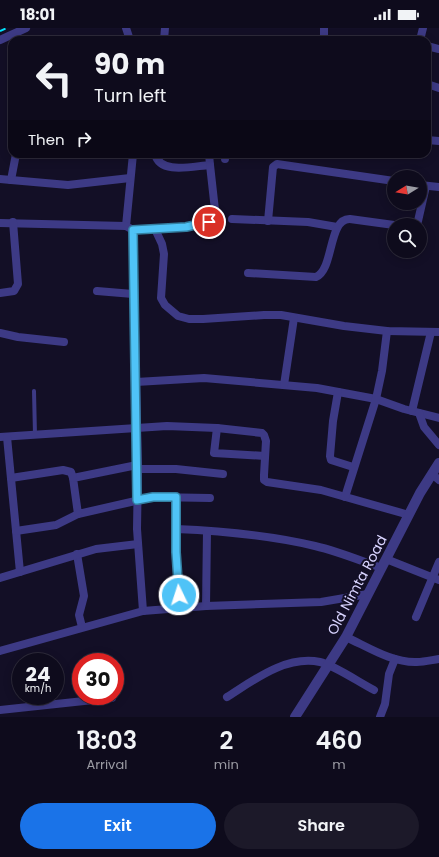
<!DOCTYPE html>
<html lang="en">
<head>
<meta charset="utf-8">
<style>
	body { margin:0; font-family:Poppins,sans-serif; background:#1c1929; color:#f1f3f6; height:100vh; display:flex; flex-direction:column; font-size:15px; white-space:nowrap }
	* { box-sizing:border-box; margin:0 }
	p { font-size:13px; color:#9b9ba3 }
	.icon { flex:none; width:22px; height:22px; fill:none; stroke:currentColor; stroke-width:2; stroke-linecap:round; stroke-linejoin:round }
	.map { position:relative; height:689px; overflow:hidden }
	.details { display:flex; flex-direction:column; background:#0e0b1c; flex:1 }
	.details>* { flex:none }
	.hud { position:absolute; left:8px; top:8px; width:423px; height:122px; border-radius:12px; box-shadow:0 2px 10px #0003,0 0 0 1px #2e2b3b; background:#0e0b1c; color:#f1f3f6; overflow:hidden }
	.needle { width:26px; rotate:259deg }
	.tools { position:absolute; left:387px; top:142px; display:grid; gap:8px }
	.tools a { display:grid; place-items:center; width:40px; height:40px; border-radius:50%; background:#0e0b1c; box-shadow:0 2px 10px #0003,0 0 0 1px #2e2b3b; font-size:20px }
	.speed { position:absolute; left:12px; top:625px; display:flex; gap:8px; font-size:20px; font-weight:700; text-align:center }
	.speed>* { display:grid; place-content:center; width:52px; height:52px; border-radius:50%; background:#0e0b1c; box-shadow:0 2px 10px #0003,0 0 0 1px #2e2b3b; line-height:1 }
	.speed small { font-size:10px; font-weight:400 }
	.speed .limit { border:6px solid #d22; background:#fff; color:#111 }
	.pin { position:absolute; display:grid; place-items:center; width:34px; height:34px; color:#fff; margin:-17px; border:2px solid #fff; border-radius:50%; box-shadow:0 1px 4px #0007 }
	.me { position:absolute; width:44px; margin:-22px; rotate:356deg; stroke-linejoin:round; filter:drop-shadow(0 0 3px #0008) }
	.turn { display:flex; align-items:center; gap:14px; height:84px; padding:0 20px; font-size:18px }
	.turn .icon { width:52px; height:52px; stroke-width:2.5 }
	.turn b { display:block; font-size:28px; line-height:34px }
	.then { display:flex; align-items:center; height:38px; padding:0 20px; background:#0003; gap:8px; font-size:15px }
	.eta { display:flex; justify-content:space-evenly; align-items:center; height:68px; text-align:center }
	.eta b { font-size:24px; font-weight:600; line-height:28px }
	.action { display:flex; gap:8px; margin-top:auto; padding:8px 20px }
	.action a { flex:1; height:46px; border-radius:24px; background:#1a73e8; color:#fff; font-size:16px; font-weight:600; line-height:46px; text-align:center }
	.action a+a { background:#1c1929; color:#f1f3f6 }
	.status { display:flex; justify-content:space-between; align-items:center; height:28px; padding:0 20px; background:#0e0b1c; direction:ltr }
	.status svg { height:11px; fill:currentColor }
	.map>svg:first-child { display:block }
	.lines { fill:none; stroke-linecap:round; stroke-linejoin:round }
	.service { stroke:#3d3a85; stroke-width:4 }
	.minor { stroke:#3d3a85; stroke-width:8 }
	.tertiary { stroke:#3d3a85; stroke-width:10 }
	.rail { stroke:#00e5ff; stroke-width:2; stroke-dasharray:6 5; stroke-linecap:butt }
	.route-casing { stroke:#337fa1; stroke-width:10 }
	.route { stroke:#4fc3f7; stroke-width:7 }
	.labels { text-anchor:middle; stroke-width:4; stroke-linejoin:round; paint-order:stroke }
	.street-label { font-size:14px; fill:#d9d4ff; stroke:#130f26 }
</style>
</head>
<body>
<div class="status"><b>18:01</b><svg viewBox="0 0 49 12"><path d="M0 12V9h3v3zM5 12V6h3v6zM10 12V3h3v9zM15 12V0h3v12zM26 1h20v11H26zM47 4h2v5h-2z"/></svg></div>
<div class="map">
<svg width="439" height="689" viewBox="0 0 439 689">
	<rect width="100%" height="100%" fill="#130f26"/>
	<g class="lines">
		<polyline class="service" points="34,363 35,407"/>
		<g class="minor">
			<polyline points="126,0 130,12"/>
			<polyline points="0,12 26,0"/>
			<polyline points="164,12 165,0"/>
			<polyline points="324,12 324,0"/>
			<polyline points="420,12 423,0"/>
			<polyline points="427,18 439,21"/>
			<polyline points="427,56 439,60"/>
			<polyline points="427,112 439,113"/>
			<polyline points="133,126 126,198 133,202 155,201 162,216 164,226 161,270 165,277 178,288 189,291 203,291 264,287 281,287 344,298 387,303 439,304"/>
			<path d="M155,126C160,147 193,138 210,137L209,126"/>
			<polyline points="225,126 225,131"/>
			<polyline points="0,151 11,152 16,126"/>
			<polyline points="11,152 68,157 130,150"/>
			<polyline points="420,157 439,159"/>
			<polyline points="232,191 308,194 337,199"/>
			<polyline points="268,193 273,139 277,136 394,153"/>
			<polyline points="0,195 126,198"/>
			<polyline points="415,197 418,193 426,158"/>
			<polyline points="155,201 187,199 216,191 210,137"/>
			<polyline points="133,202 138,441 137,501 143,583"/>
			<path d="M248,245L316,249C334,242 328,190 350,191L394,197"/>
			<polyline points="97,263 133,266"/>
			<polyline points="0,265 14,263 18,256 13,194"/>
			<polyline points="0,305 18,309 64,314"/>
			<polyline points="136,354 204,350 317,360 376,371 404,381 439,390"/>
			<polyline points="284,357 294,290"/>
			<polyline points="338,364 333,393 330,428 331,432 353,439"/>
			<polyline points="412,383 431,304"/>
			<polyline points="419,385 424,399 439,417"/>
			<polyline points="217,400 214,425 265,428"/>
			<polyline points="0,409 167,398 217,400 262,405 264,407 266,413 264,447 264,452 267,454 321,462 409,487"/>
			<polyline points="7,409 20,544"/>
			<polyline points="137,437 73,450 78,486 153,469 210,470"/>
			<polyline points="138,441 176,441 223,446"/>
			<polyline points="432,446 439,452"/>
			<polyline points="11,450 63,442 71,444 73,450"/>
			<polyline points="176,469 176,524 179,580"/>
			<polyline points="345,469 376,371 382,343 387,303"/>
			<path d="M176,501C222,503 269,507 315,518C337,523 359,532 381,540"/>
			<polyline points="16,503 56,497 78,486"/>
			<polyline points="77,526 84,568 79,587 82,599"/>
			<polyline points="386,531 439,552"/>
			<polyline points="0,550 96,521 138,516"/>
			<polyline points="206,578 207,503"/>
			<polyline points="416,589 439,534"/>
			<path d="M346,609C368,619 392,635 417,634C424,634 432,632 439,631"/>
			<polyline points="0,623 143,583 206,578 321,574 368,566"/>
			<path d="M227,669C254,652 286,627 320,634C334,637 360,655 374,662"/>
			<polyline points="0,682 112,670"/>
			<polyline points="380,689 385,676 389,646 395,631"/>
		</g>
		<polyline class="tertiary" points="295,689 346,609 420,465 439,435"/>
		<polyline class="rail" points="0,3 7,0"/>
	</g>
	<g class="lines">
		<g class="route-casing">
			<polyline id="route" points="179,567 176,524 176,469 153,469 137,472 133,202 186,199 209,194"/>
		</g>
		<use href="#route" class="route"/>
	</g>
	<g class="labels">
		<g class="street-label">
			<text transform="translate(357 557) rotate(-62)" y="5">Old Nimta Road</text>
		</g>
	</g>
</svg>
<div class="tools">
<a><svg class="needle" viewBox="-14 -14 28 28"><path d="M0-13l5 13h-10z" fill="#e53935"/><path d="M0 13l5-13h-10z" fill="#9b9ba3"/></svg></a>
<a><svg class="icon" aria-label="search" viewBox="0 0 24 24"><circle cx="10" cy="10" r="6"/><path d="M15 15l6 6"/></svg></a>
</div>
<div class="speed"><div>24<small>km/h</small></div><div class="limit">30</div></div>
<div class="pin" style="left:209px;top:194px;background:#d93025"><svg class="icon" aria-label="arrive" viewBox="0 0 24 24"><path d="M6 21V4h12l-3 4 3 4H6"/></svg></div>
<svg class="me" style="left:179px;top:567px" viewBox="-20 -20 40 40"><circle r="17" fill="#4fc3f7" stroke="#fff" stroke-width="3"/><path d="M0-11L8 9 0 5-8 9z" fill="#fff"/></svg>
<div class="hud">
<div class="turn"><svg class="icon" aria-label="left" viewBox="0 0 24 24"><path d="M17 20v-9H6M10 6l-5 5 5 5"/></svg><div><b>90 m</b>Turn left</div></div>
<div class="then">Then<svg class="icon" aria-label="right" viewBox="0 0 24 24"><path d="M7 20v-9h11M14 6l5 5-5 5"/></svg></div>
</div>
</div>
<section class="details">
<div class="eta">
<div><b>18:03</b><p>Arrival</p></div>
<div><b>2</b><p>min</p></div>
<div><b>460</b><p>m</p></div>
</div>
<div class="action"><a>Exit</a><a>Share</a></div>
</section>
</body>
</html>
